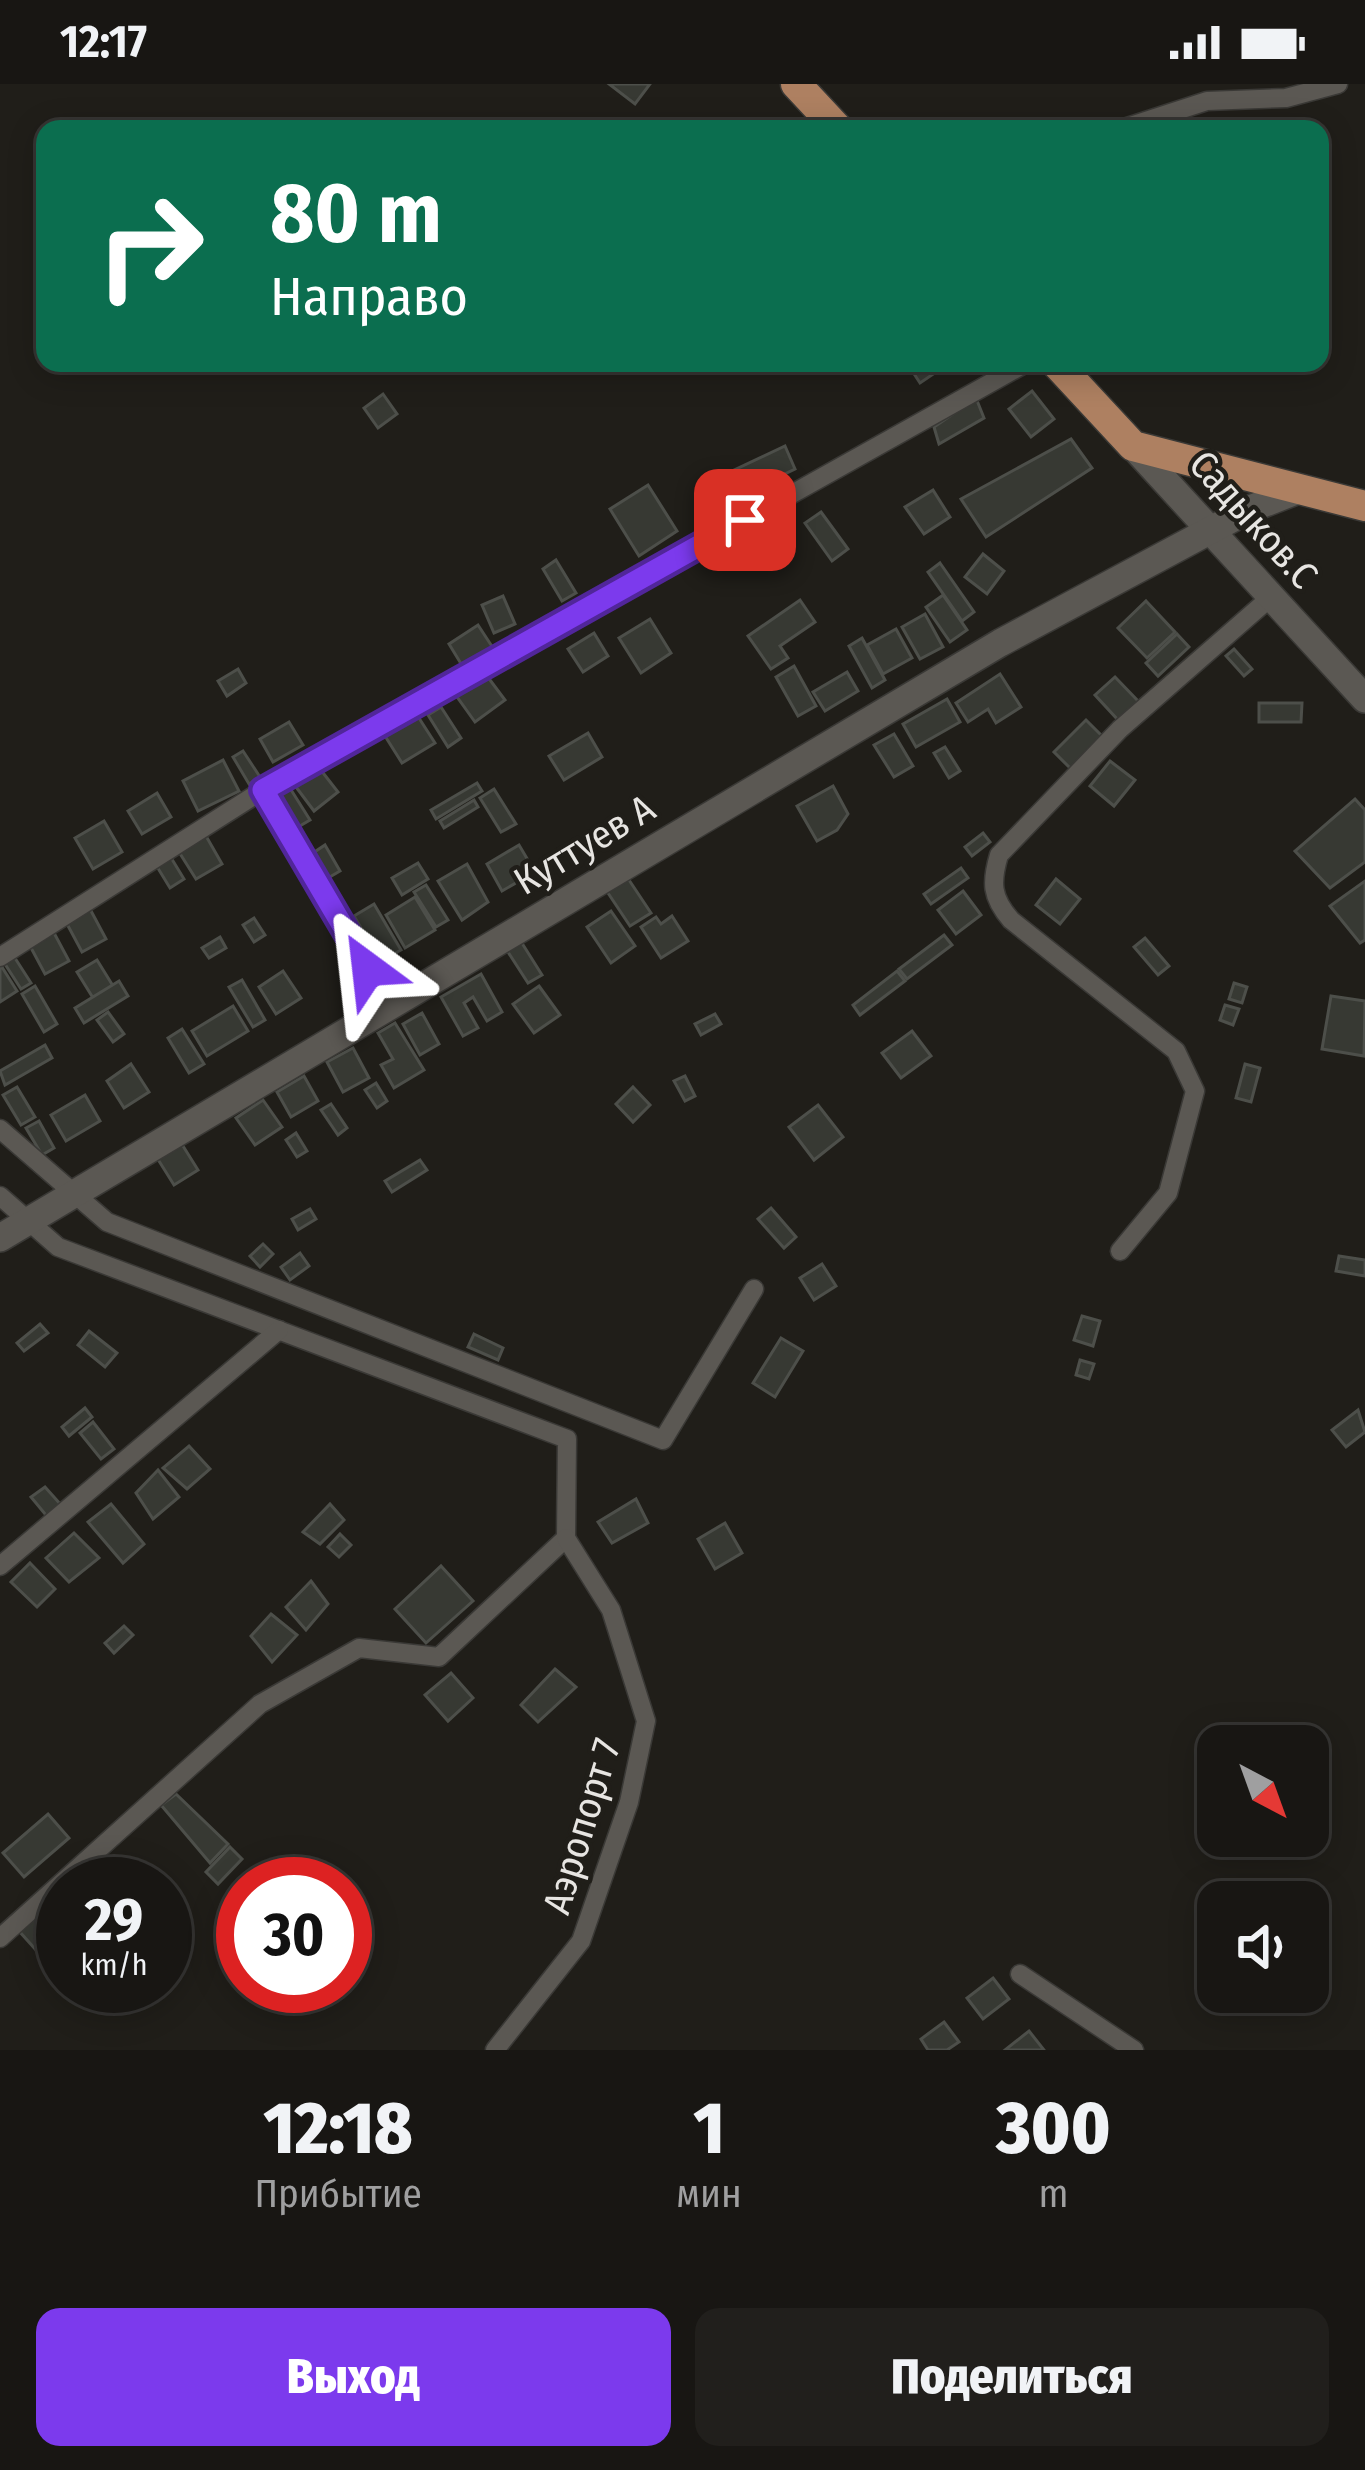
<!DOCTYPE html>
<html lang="ru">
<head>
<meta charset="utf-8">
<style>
	body { margin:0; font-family:"Fira Sans Condensed",sans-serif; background:#211f1c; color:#f1f3f6; height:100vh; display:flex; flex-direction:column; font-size:45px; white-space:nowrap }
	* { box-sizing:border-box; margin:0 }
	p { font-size:39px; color:#9f9fa0 }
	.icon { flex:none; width:66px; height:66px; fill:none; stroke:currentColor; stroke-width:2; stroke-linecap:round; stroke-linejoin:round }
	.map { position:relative; height:1966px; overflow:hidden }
	.side { display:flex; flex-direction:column; background:#181613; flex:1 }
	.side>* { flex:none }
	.top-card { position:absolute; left:36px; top:36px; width:1293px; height:252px; border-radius:24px; box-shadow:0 6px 30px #0003,0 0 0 3px #363533; background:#0b6e4f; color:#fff; overflow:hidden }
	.needle { width:78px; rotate:139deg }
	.buttons { position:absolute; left:1197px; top:1641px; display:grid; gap:24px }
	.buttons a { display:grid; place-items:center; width:132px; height:132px; border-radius:24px; background:#181613; box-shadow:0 6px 30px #0003,0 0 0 3px #363533; font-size:60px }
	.speed { position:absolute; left:36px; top:1773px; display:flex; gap:24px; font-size:60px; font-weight:700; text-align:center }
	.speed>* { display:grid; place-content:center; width:156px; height:156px; border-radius:50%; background:#181613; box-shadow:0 6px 30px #0003,0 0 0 3px #363533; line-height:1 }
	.speed small { font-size:30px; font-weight:400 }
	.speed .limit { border:18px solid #d22; background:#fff; color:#111 }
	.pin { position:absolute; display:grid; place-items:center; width:102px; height:102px; color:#fff; margin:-51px; border-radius:24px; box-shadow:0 6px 18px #0006 }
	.me { position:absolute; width:132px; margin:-66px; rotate:330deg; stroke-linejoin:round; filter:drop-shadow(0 0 9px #0008) }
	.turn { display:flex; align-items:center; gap:42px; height:252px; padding:0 36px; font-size:54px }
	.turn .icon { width:156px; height:156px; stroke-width:2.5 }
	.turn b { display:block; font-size:84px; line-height:102px }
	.eta { display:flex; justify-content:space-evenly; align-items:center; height:204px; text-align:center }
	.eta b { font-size:72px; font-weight:800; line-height:84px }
	.primary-button { display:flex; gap:24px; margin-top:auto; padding:24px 36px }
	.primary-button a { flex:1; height:138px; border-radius:24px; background:#7c3aed; color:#fff; font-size:48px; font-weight:800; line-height:138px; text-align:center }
	.primary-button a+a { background:#211f1c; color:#f1f3f6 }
	.status { display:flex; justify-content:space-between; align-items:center; height:84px; padding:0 60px; background:#181613; direction:ltr }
	.status svg { height:33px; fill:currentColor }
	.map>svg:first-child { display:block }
	.building { fill:#373933; stroke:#4d4f4a; stroke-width:3 }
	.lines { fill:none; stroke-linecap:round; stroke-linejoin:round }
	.street-casing { stroke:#3a3936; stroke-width:21 }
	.secondary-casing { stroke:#3a3936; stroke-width:30 }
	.primary-casing { stroke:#3a3936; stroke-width:33 }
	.street { stroke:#5b5853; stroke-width:18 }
	.secondary { stroke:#5b5853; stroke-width:27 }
	.primary { stroke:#ae8061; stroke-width:30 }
	.route-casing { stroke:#51269a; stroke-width:30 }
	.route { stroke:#7c3aed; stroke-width:21 }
	.labels { text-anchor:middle; stroke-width:9; stroke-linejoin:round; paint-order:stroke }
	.street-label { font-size:39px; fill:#e7e5e2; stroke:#201e19 }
</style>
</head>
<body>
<div class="status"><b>12:17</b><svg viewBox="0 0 49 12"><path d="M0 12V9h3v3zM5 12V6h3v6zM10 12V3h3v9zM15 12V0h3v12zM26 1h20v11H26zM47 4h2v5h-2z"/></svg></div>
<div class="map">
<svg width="1365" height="1966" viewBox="0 0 1365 1966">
	<rect width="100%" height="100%" fill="#201e19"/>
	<g class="building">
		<polygon points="609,0 650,0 635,20"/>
		<polygon points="907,279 943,279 945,282 920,299"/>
		<polygon points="1032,307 1054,335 1031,353 1009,325"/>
		<polygon points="383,310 397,330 378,344 364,324"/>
		<polygon points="976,314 984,334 939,360 934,343"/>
		<polygon points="1071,355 1092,384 986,453 961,415"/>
		<polygon points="785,362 795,385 741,411 730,388"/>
		<polygon points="648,401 677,447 639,472 610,425"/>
		<polygon points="933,406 950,433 924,450 905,423"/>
		<polygon points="821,428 848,465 832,477 805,439"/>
		<polygon points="983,470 1004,487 987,510 965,493"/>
		<polygon points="556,476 576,509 562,517 543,485"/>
		<polygon points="940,479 974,528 962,537 928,488"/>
		<polygon points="943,511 967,546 950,558 926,523"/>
		<polygon points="503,512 515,540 494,549 482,521"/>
		<polygon points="800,516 815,538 780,562 788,574 771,585 748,552"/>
		<polygon points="1146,517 1175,548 1147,574 1118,544"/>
		<polygon points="925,530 943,563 920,575 902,543"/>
		<polygon points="650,535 671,569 641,589 619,554"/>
		<polygon points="478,541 493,564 463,583 449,560"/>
		<polygon points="896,545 912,574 883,590 867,561"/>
		<polygon points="594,549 608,572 583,588 568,565"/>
		<polygon points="1177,550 1189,563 1158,592 1146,579"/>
		<polygon points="862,554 885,596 872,604 849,562"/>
		<polygon points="1234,565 1252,585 1244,592 1226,572"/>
		<polygon points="794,582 816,622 798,632 776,593"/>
		<polygon points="238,585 246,599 227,612 218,597"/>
		<polygon points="484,588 505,616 475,638 455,610"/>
		<polygon points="847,588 858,607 825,627 813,608"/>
		<polygon points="1000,590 1021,623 996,639 988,625 968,638 956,619"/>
		<polygon points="1115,593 1139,618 1119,637 1095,611"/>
		<polygon points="947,615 960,638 916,663 903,640"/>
		<polygon points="1259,619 1302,619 1301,638 1259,638"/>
		<polygon points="441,623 461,654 448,663 428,631"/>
		<polygon points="417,631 435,659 402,679 385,652"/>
		<polygon points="1086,636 1104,654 1072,686 1054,668"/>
		<polygon points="289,638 303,661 273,678 260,655"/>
		<polygon points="588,649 602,673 564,696 549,672"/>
		<polygon points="894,650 913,682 894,693 874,661"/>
		<polygon points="945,663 960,687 949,694 934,669"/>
		<polygon points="243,667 260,693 249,700 233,673"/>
		<polygon points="223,676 239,707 198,727 183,697"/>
		<polygon points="1110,677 1135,696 1114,722 1090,702"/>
		<polygon points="320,685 338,708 314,727 296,703"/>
		<polygon points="477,699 482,707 436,735 431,726"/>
		<polygon points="288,701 310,736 293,746 272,711"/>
		<polygon points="833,702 848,730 837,746 817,757 797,722"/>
		<polygon points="494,705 516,740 501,748 480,714"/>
		<polygon points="157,709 171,733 142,750 128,727"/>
		<polygon points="1355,715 1365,726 1365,778 1330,804 1295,767"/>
		<polygon points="474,716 478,723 444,744 440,737"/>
		<polygon points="104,737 122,768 93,785 75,754"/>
		<polygon points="983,749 990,758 972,772 965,763"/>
		<polygon points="206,752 222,780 196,795 179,768"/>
		<polygon points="325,761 340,787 328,794 313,769"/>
		<polygon points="519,761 535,788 502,807 487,780"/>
		<polygon points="170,772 184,795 170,804 156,781"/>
		<polygon points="418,779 428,795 402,811 392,794"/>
		<polygon points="467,780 488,818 462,836 438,797"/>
		<polygon points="961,784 968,794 931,820 924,810"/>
		<polygon points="627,793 651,829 630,842 606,806"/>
		<polygon points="1056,795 1080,815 1060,840 1036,821"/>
		<polygon points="1365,797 1365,856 1360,859 1330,822"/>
		<polygon points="426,801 448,836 436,843 414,808"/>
		<polygon points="963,807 981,831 956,850 938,826"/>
		<polygon points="415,813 435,846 405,864 386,831"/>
		<polygon points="374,820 401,866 381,877 354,832"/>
		<polygon points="90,825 106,855 82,868 66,838"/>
		<polygon points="611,827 635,862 611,879 587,843"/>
		<polygon points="672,832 688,857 661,874 641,843 656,833 661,840"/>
		<polygon points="254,834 265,851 254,858 243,841"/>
		<polygon points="53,847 69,877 45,890 29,860"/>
		<polygon points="944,851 952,861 907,895 899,885"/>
		<polygon points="220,853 226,864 209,874 202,864"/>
		<polygon points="1145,854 1169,882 1158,891 1134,863"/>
		<polygon points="520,856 542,891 528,899 506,865"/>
		<polygon points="13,871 31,899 21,905 3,877"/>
		<polygon points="97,876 118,910 98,922 77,888"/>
		<polygon points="0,880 17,907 0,918"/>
		<polygon points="283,887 301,914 276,930 259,903"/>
		<polygon points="897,887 905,897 860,931 853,921"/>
		<polygon points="481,890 502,928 487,937 473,913 464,919 478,944 463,952 441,913"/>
		<polygon points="242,896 265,936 253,943 229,903"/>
		<polygon points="119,897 128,912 84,939 75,924"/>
		<polygon points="1234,899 1247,903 1242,919 1229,915"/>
		<polygon points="35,902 57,940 44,948 22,910"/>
		<polygon points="539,902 560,931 534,949 513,920"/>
		<polygon points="1331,912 1365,917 1364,972 1322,965"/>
		<polygon points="1225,921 1239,925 1233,941 1220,936"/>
		<polygon points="233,922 248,947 207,972 192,947"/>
		<polygon points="108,928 124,950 113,958 97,936"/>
		<polygon points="422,929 439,960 420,971 403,940"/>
		<polygon points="715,930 721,940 701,951 695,940"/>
		<polygon points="395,939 424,986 394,1004 381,981 393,975 378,949"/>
		<polygon points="182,945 204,980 189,989 168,954"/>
		<polygon points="912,947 931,972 901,994 882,969"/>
		<polygon points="45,961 52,974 5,1001 0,987"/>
		<polygon points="353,964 369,994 343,1008 327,978"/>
		<polygon points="131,980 149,1008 124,1024 107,997"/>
		<polygon points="1245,980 1260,984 1251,1018 1236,1014"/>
		<polygon points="304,992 318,1017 291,1033 277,1008"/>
		<polygon points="685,992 695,1012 685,1017 674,997"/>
		<polygon points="376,999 387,1017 377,1024 365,1006"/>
		<polygon points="17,1003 35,1033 21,1041 3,1011"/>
		<polygon points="633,1003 650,1021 633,1038 616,1020"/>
		<polygon points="85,1011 100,1037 66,1057 51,1031"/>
		<polygon points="263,1016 282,1043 255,1061 236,1034"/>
		<polygon points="331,1020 347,1044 338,1051 321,1026"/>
		<polygon points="818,1021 843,1053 814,1076 789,1043"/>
		<polygon points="39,1037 54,1064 42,1071 26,1044"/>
		<polygon points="296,1049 307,1067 297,1073 286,1056"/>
		<polygon points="178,1054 198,1086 174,1101 154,1069"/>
		<polygon points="420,1076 427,1086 392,1108 385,1097"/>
		<polygon points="771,1124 796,1153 784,1164 758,1135"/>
		<polygon points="310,1125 316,1135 298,1146 292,1135"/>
		<polygon points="263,1160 273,1170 260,1183 250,1172"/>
		<polygon points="300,1169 309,1182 290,1196 281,1183"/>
		<polygon points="1339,1172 1365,1176 1365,1192 1336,1187"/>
		<polygon points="822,1180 836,1202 814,1216 800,1194"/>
		<polygon points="1082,1232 1100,1237 1093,1262 1074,1256"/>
		<polygon points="40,1240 48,1249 24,1267 17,1259"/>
		<polygon points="89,1247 117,1269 105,1283 78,1261"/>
		<polygon points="474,1250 503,1264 498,1276 468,1263"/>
		<polygon points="781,1254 803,1267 775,1313 753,1299"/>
		<polygon points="1080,1276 1094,1280 1089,1295 1076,1291"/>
		<polygon points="85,1324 92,1333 69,1352 62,1343"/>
		<polygon points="1358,1326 1365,1348 1346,1363 1332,1346"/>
		<polygon points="93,1338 114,1365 101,1375 80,1349"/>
		<polygon points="189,1362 210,1385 187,1405 163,1384"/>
		<polygon points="158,1386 179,1413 153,1435 136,1409"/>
		<polygon points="45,1403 62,1422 50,1436 31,1413"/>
		<polygon points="636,1415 648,1439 612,1459 598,1438"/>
		<polygon points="111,1420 144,1460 123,1479 88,1438"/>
		<polygon points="330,1420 344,1436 320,1460 303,1448"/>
		<polygon points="725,1439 742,1469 715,1485 698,1455"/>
		<polygon points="74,1449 99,1474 69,1498 46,1474"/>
		<polygon points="340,1450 351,1461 339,1473 328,1463"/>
		<polygon points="30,1479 55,1505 37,1523 11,1498"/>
		<polygon points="441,1482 473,1517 426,1559 395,1525"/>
		<polygon points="311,1497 328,1520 306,1546 286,1523"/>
		<polygon points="271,1530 297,1551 272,1578 251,1552"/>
		<polygon points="124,1542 133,1551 114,1569 105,1559"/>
		<polygon points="555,1585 576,1603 538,1638 521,1621"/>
		<polygon points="451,1589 473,1614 448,1637 425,1611"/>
		<polygon points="176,1710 228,1760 210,1779 161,1721"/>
		<polygon points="48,1730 69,1754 24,1793 3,1769"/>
		<polygon points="230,1763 242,1775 218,1800 206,1788"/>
		<polygon points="55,1817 63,1826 63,1853 41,1828"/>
		<polygon points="37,1830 51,1845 42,1853 63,1877 63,1896 19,1847"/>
		<polygon points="993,1894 1009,1915 983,1935 967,1914"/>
		<polygon points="944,1938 959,1958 947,1966 928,1966 921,1955"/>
		<polygon points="1029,1947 1044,1966 1005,1966"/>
	</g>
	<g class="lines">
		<g class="street-casing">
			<g id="street">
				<polyline points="1121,45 1207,17 1286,14 1338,0"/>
				<polyline points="263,706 1026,279"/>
				<polyline points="0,873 263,706 389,921"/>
				<polyline points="0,1045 107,1138 663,1356 754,1205"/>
				<polyline points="0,1112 58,1163 567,1355 566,1454 439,1573 359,1564 260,1620 0,1854"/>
				<path d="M1120,1167L1168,1109L1195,1007L1176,967L1011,836C991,813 991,798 999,771L1120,645L1271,513"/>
				<polyline points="0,1482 279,1246"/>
				<polyline points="1020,1890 1134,1966"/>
				<polyline points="495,1966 581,1857 629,1718 646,1637 611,1526 566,1454"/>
			</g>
		</g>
		<g class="secondary-casing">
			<g id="secondary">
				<polyline points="1133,362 1365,615"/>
				<polyline points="0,1154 1000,559 1250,425 1301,405"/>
			</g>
		</g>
		<g class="primary-casing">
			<g id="primary">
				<polyline points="796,0 838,45"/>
				<polyline points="1056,279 1133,362 1365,422"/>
			</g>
		</g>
		<use href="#street" class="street"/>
		<use href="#secondary" class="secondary"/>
		<use href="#primary" class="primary"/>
	</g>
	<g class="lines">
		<g class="route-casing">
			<polyline id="route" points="368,885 263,706 745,436"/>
		</g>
		<use href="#route" class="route"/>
	</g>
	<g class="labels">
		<g class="street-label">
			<text transform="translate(1254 435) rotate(48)" y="14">Садыков.С</text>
			<text transform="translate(584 760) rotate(-31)" y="14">Куттуев А</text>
			<text transform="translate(581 1742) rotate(-73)" y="14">Аэропорт 7</text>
		</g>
	</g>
</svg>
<div class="buttons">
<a><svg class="needle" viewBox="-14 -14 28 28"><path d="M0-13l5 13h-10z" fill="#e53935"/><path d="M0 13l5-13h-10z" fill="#9f9fa0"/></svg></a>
<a><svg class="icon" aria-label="sound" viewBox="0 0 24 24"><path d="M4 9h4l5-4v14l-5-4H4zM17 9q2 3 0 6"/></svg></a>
</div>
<div class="speed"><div>29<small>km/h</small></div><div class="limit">30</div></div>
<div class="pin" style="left:745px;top:436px;background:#d93025"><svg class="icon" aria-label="arrive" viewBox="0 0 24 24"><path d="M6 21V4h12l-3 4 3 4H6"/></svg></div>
<svg class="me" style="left:368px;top:885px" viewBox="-20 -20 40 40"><path d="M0-17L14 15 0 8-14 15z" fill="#7c3aed" stroke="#fff" stroke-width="4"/></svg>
<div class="top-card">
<div class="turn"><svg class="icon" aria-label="right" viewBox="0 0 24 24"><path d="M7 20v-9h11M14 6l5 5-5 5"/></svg><div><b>80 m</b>Направо</div></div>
</div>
</div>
<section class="side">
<div class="eta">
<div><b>12:18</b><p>Прибытие</p></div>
<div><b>1</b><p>мин</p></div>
<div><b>300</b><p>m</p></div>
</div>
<div class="primary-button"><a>Выход</a><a>Поделиться</a></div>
</section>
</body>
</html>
